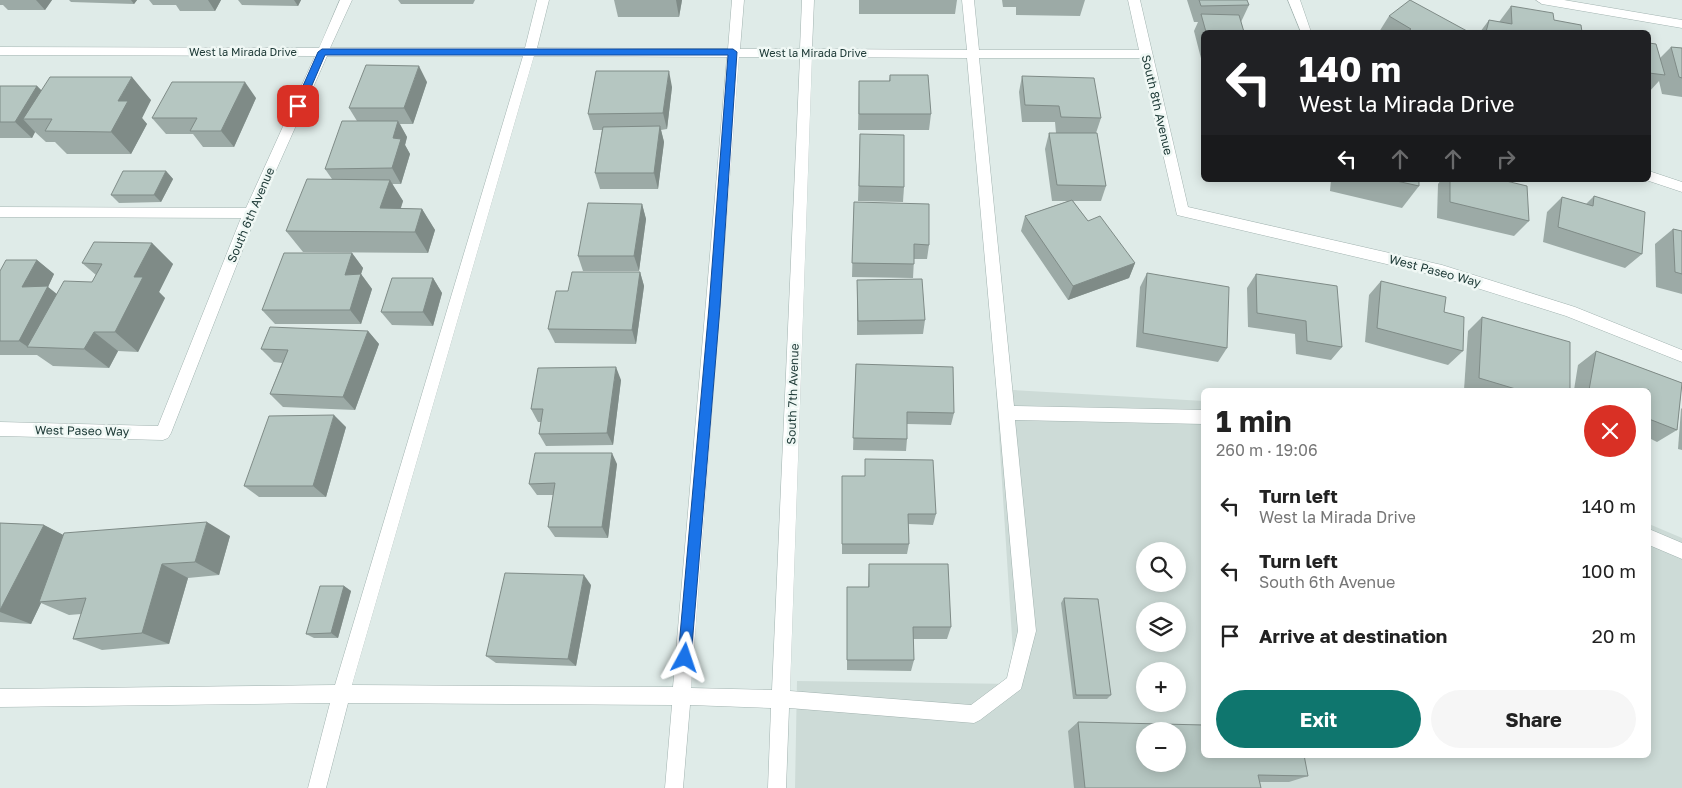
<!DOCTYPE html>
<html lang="en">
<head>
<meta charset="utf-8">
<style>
	body { margin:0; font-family:"Golos Text",sans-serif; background:#f6f6f6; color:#222; height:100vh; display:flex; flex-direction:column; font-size:19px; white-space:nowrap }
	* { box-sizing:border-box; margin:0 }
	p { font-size:16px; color:#767676 }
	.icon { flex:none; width:28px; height:28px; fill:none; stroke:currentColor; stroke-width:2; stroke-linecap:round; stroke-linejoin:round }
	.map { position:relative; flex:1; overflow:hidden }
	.sheet { position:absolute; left:1201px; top:388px; width:450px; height:370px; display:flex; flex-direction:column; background:#fff; border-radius:8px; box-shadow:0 2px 12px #0003 }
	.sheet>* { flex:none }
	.hud { position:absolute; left:1201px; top:30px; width:450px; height:152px; border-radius:8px; box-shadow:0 2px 12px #0003; background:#202124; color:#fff; overflow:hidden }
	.controls { position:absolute; left:1136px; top:542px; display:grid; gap:10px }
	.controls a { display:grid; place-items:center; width:50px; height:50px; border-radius:50%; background:#fff; box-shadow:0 2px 12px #0003; font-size:25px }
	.pin { position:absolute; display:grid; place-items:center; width:42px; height:42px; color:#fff; margin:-21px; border-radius:10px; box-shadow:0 2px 8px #0006 }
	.me { position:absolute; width:55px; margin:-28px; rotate:5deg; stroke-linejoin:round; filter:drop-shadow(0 0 4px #0008) }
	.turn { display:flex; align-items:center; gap:18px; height:105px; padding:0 15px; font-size:22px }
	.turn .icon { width:65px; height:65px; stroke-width:2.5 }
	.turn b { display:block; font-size:35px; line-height:42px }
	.lanes { display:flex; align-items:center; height:48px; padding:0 15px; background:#0003; justify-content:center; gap:25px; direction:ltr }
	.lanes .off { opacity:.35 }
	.round { display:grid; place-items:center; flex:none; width:52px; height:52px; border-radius:26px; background:#f6f6f6 }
	.overview { display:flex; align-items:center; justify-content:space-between; height:85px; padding:0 15px }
	h1 { font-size:30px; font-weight:700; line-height:38px }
	.button { display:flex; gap:10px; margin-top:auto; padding:10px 15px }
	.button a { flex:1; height:58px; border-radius:30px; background:#0f766e; color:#fff; font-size:20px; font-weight:700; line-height:58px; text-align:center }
	.button a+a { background:#f6f6f6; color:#222 }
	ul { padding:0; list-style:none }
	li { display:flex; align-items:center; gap:15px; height:65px; padding:0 15px }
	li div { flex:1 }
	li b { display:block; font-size:19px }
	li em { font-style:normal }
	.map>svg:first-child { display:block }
	.built { fill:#cddbd7; fill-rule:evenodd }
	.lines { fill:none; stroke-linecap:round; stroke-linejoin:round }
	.minor-casing { stroke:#a2b3b0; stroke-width:1 }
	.minor { fill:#fff; fill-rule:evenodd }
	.wall { fill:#9caaa6 }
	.shaded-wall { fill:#7f8b87 }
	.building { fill:#b5c6c1; stroke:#7f8b87; fill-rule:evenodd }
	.route { fill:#1a73e8; stroke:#114b97 }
	.labels { text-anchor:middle; stroke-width:5; stroke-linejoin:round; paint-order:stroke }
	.far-street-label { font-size:11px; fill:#203c39; stroke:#f0f8f5 }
	.street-label { font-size:12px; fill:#203c39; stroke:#f0f8f5 }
</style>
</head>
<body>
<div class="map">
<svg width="1682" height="788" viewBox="0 0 1682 788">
	<rect width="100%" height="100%" fill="#dfebe8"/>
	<path class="built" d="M996,389L1204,401V755H1649V524L1682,538V788H795L797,681L1015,684ZM1145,551H1178V584H1145ZM1145,611H1178V644H1145ZM1145,671H1178V704H1145ZM1145,731H1178V764H1145Z"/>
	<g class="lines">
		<g class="minor-casing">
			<g id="minor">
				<path d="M340,0H352L330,48H525L537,0H549L537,48L728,49L732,0H744L740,49H800L802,0H814L812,49L967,50L962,0H974L979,50H1139L1128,0H1140L1188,207L1442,265L1575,307L1682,350V362L1566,316L1442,277L1177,215L1141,58H979L1014,406L1204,410V424L1015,420L1036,631L1021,689L980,720L974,723L789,708L786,788H768L771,708L690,705L683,788H665L672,705L348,703L326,788H308L330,703L0,707V689L335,685L523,56H327L257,213L171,433L168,438L163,440L0,436V422L158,426L241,218L0,217V207L246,208L315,56L0,55V47L319,48ZM534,56L727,57L673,687L352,685ZM739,57H800L772,690L691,688ZM812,57L967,58L1018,631L1007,678L971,705L790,691Z"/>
				<polygon points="1288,0 1300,0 1311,32 1301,32"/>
				<polygon points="1536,0 1564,0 1682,20 1682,28 1542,4"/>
				<polygon points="1649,171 1682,182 1682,192 1646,180 1649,180"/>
				<polygon points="1649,529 1682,543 1682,559 1649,545"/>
			</g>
		</g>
		<use href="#minor" class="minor"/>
	</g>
	<g class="wall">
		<polygon points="0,0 52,0 45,10 8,10 3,5 0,5"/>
		<polygon points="69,0 137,0 134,4 71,2"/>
		<polygon points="149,0 221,0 215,11 180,11 176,5 153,5"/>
		<polygon points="238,0 301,0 298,6 242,5"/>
		<polygon points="398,0 475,0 473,4 401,4"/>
		<polygon points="614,0 682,0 679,17 618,17"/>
		<polygon points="859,0 957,0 955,14 859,14"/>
		<polygon points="1002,0 1085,0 1080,16 1016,15 1016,7 1003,7"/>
		<polygon points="1187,0 1247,0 1249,5 1241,22 1244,32 1204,32 1204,70 1194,31 1198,22 1194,22"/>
		<polygon points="1511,6 1554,20 1582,32 1480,32 1489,20 1499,22"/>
		<polygon points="1389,16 1466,32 1379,32"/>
		<polygon points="1649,43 1660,58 1671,47 1682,48 1682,97 1662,94 1659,81 1649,92"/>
		<polygon points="890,75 931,114 929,130 858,130 859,81 889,81"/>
		<polygon points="1022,76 1101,118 1096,133 1106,186 1101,201 1073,201 1088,221 1135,263 1129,278 1068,300 1021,231 1025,216 1068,201 1052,201 1045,149 1049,133 1056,133 1055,122 1022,122 1019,92"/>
		<polygon points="427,82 413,124 400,124 407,137 405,145 410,154 401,184 392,184 403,201 401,208 422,209 435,230 428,253 303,252 286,231 332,179 325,169 357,121 349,108"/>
		<polygon points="0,86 37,86 41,90 151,100 142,118 147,124 131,154 67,154 55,142 46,142 35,132 32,138 0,138"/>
		<polygon points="672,87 667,129 661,130 664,142 658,189 600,189 595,173 602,130 593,130 588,114"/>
		<polygon points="256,98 234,147 203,147 193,134 166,134 152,118"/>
		<polygon points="860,134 904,187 903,202 858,201"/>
		<polygon points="166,171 173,179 161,202 119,203 111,195"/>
		<polygon points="1331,180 1419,180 1419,186 1402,208 1330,191"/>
		<polygon points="1441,180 1502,180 1529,221 1514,236 1437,218 1438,184"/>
		<polygon points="1594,196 1642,254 1625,268 1543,242 1547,212 1562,197 1586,204"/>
		<polygon points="854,202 929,245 927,259 914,259 913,278 852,277"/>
		<polygon points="642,204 646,219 639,271 583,271 578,256"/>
		<polygon points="1673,229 1682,231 1682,294 1656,287 1655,244"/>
		<polygon points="152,243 173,264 159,292 165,298 138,352 118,351 109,368 53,366 37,355 0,355 0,271 37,260 54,274 48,287 57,294 92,282 96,275 82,263"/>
		<polygon points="352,253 363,268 361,274 372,289 361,324 275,324 262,310"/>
		<polygon points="640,272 644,286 636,344 555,343 548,329 568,291"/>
		<polygon points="1147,273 1227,348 1218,362 1136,347 1140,287"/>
		<polygon points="1256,274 1342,347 1331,360 1296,354 1295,334 1248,327 1247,288"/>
		<polygon points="433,278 442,293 433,326 392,325 381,312"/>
		<polygon points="857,280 925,320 923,334 857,335"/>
		<polygon points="1381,281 1444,312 1463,351 1448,365 1365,342 1369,295"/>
		<polygon points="1482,317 1570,390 1464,390 1468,331"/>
		<polygon points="368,331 379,344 355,410 283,407 270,394 282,363 274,362 261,349"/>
		<polygon points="1596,351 1682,383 1677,430 1657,442 1649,438 1649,390 1574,390 1578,365"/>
		<polygon points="856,364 954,413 951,425 907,424 907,439 906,451 853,450"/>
		<polygon points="621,380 613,445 546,446 539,434 541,422 538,422 531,409"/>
		<polygon points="1682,408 1682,450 1678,449 1681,409"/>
		<polygon points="346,427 326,497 259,497 244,486"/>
		<polygon points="865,459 936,514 933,525 908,524 909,544 907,554 842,554 842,476 865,476"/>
		<polygon points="617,464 608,538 555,537 548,527 553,495 537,495 529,484"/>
		<polygon points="0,523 44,525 63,535 230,536 219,575 188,578 169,644 102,650 73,639 81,614 69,615 41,603 31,624 0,622"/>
		<polygon points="869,564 951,627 947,639 913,639 914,660 911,671 847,670 847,587 868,587"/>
		<polygon points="591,585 576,666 496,663 486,656"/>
		<polygon points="344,586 351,591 338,638 314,638 306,634"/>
		<polygon points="1064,598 1111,695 1107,699 1073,699 1061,603"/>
		<polygon points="1078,722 1308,776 1289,782 1260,782 1261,788 1074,788 1068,731"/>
	</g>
	<g class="shaded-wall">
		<polygon points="36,0 52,0 45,10"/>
		<polygon points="131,0 137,0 134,4"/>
		<polygon points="208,0 221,0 215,11"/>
		<polygon points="294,0 301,0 298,6"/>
		<polygon points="676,0 682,0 679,17"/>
		<polygon points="419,66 427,82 413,124 404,108"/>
		<polygon points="669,71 672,87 667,129 663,113"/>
		<polygon points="132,77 151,100 142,118 147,124 131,154 111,132 118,101"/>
		<polygon points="245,82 256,98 234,147 221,131"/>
		<polygon points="37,86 53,102 23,119 35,132 32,138 15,122"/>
		<polygon points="398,121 407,137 405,145 410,154 401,184 392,168 393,138"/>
		<polygon points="660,126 664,142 658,189 654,173"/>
		<polygon points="166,171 173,179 161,202 154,195"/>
		<polygon points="390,180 403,201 393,230 380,208"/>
		<polygon points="642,204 646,219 639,271 634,256"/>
		<polygon points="422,209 435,230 428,253 415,232"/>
		<polygon points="152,243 173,264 159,292 165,298 138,352 115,332 134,277"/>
		<polygon points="352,253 363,268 356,289 345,275"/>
		<polygon points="37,260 54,274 48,287 65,301 28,347 19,341 22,287"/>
		<polygon points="1135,263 1129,278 1068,300 1073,286"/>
		<polygon points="640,272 644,286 636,344 632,330"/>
		<polygon points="361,274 372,289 361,324 350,310"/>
		<polygon points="433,278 442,293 433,326 423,312"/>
		<polygon points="368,331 379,344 355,410 343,397"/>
		<polygon points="94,332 118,351 109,368 84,349"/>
		<polygon points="616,367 621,380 613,445 607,433"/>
		<polygon points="334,415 346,427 326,497 313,486"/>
		<polygon points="612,453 617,464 608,538 602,527"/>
		<polygon points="207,522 230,536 219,575 195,562"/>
		<polygon points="44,525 73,540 39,602 41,603 31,624 0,612 0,610"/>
		<polygon points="162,564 188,578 169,644 142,633"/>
		<polygon points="584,575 591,585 576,666 568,659"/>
		<polygon points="344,586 351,591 338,638 331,633"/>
	</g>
	<g class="building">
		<polygon points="1199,0 1247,0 1249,5 1201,6"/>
		<polygon points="1410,0 1467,31 1465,32 1407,32 1411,29 1389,16"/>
		<polygon points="1511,6 1553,13 1554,20 1581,25 1582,32 1486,32 1489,20 1512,24"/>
		<polygon points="1201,14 1239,15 1244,32 1206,32"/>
		<polygon points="1649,43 1656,44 1665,75 1649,73"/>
		<polygon points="1671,47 1682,48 1682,78 1679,77"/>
		<polygon points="366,65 419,66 404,108 349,108"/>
		<polygon points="596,71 669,71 663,113 588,114"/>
		<polygon points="890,75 928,75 931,114 859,114 859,81 890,81"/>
		<polygon points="1022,76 1094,78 1101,118 1061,117 1059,106 1025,105"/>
		<polygon points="50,77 132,77 118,101 128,101 111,132 45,131 52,119 23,119"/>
		<polygon points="172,82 245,82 221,131 190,131 197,118 152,118"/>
		<polygon points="0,86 37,86 15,122 0,122"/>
		<polygon points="342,121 398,121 393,138 401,139 392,168 325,169"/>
		<polygon points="660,126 654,173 595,173 603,127"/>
		<polygon points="1049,133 1097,133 1106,186 1057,185"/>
		<polygon points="860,134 904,135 904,187 859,186"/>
		<polygon points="123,171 166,171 154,195 111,195"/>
		<polygon points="307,179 390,180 380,208 422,209 415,232 286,231"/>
		<polygon points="1392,180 1419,180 1419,186"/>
		<polygon points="1450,180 1502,180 1527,186 1529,221 1450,202"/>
		<polygon points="1594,196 1645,212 1642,254 1558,227 1562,197 1593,206"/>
		<polygon points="1072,200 1088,221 1100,216 1135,263 1073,286 1025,216"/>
		<polygon points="854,202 929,204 929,245 914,244 914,264 852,263"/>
		<polygon points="588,203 642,204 634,256 578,256"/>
		<polygon points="1673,229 1682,231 1682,274 1675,272"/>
		<polygon points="94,242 152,243 134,277 143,277 115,332 94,332 84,349 27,347 64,281 92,282 102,264 82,263"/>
		<polygon points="284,253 352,253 345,275 361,274 350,310 262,310"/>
		<polygon points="6,260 37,260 22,287 48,286 19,341 0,341 0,271"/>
		<polygon points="572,272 640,272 632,330 548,329 556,291 568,291"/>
		<polygon points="1147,273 1229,287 1227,348 1143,333"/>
		<polygon points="1256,274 1337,286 1342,347 1307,341 1306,321 1257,313"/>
		<polygon points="392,278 433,278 423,312 381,312"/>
		<polygon points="922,279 925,320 858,321 857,280"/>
		<polygon points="1381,281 1446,297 1444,312 1464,317 1463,351 1377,328"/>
		<polygon points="1482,317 1570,342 1570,390 1519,390 1479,378"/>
		<polygon points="270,327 368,331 343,397 270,394 288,350 261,349"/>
		<polygon points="1596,351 1682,383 1677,430 1649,419 1649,390 1589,390"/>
		<polygon points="856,364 953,367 954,413 907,412 907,439 853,438"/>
		<polygon points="616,367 607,433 539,434 543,409 531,409 538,368"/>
		<polygon points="334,415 313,486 244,486 269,416"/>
		<polygon points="535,453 612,453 602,527 548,527 555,483 529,484"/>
		<polygon points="865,459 933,460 936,514 908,514 909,544 842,544 842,476 865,476"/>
		<polygon points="207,522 195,562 162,564 142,633 73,639 86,598 39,602 64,533"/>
		<polygon points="0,523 44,525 0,610"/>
		<polygon points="869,564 948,564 951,627 913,627 914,660 847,660 847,587 869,587"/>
		<polygon points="505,573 584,575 568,659 486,656"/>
		<polygon points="320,586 344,586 331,633 306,634"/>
		<polygon points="1064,598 1098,599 1111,695 1076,695"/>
		<path d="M1078,722L1204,725V755H1304L1308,776L1258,775L1261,788H1085ZM1145,731H1178V764H1145Z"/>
	</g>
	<polygon class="route" points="322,49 733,49 737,52 720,307 691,658 689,662 685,664 680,662 678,658 709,307 728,55 325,55 303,106 298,109 295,108 294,106 318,52"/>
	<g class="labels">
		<g class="far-street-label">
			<text x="243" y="56">West la Mirada Drive</text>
			<text x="813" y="57">West la Mirada Drive</text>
		</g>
		<g class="street-label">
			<text transform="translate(1157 105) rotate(77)" y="4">South 8th Avenue</text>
			<text transform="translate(251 215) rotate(-67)" y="4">South 6th Avenue</text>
			<text transform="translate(1435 271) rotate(15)" y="4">West Paseo Way</text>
			<text transform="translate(793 394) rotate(-88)" y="4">South 7th Avenue</text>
			<text transform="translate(82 431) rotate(1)" y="4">West Paseo Way</text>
		</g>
	</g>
</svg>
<div class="controls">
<a><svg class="icon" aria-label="search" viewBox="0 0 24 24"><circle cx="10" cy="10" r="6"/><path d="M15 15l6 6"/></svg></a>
<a><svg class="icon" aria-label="layers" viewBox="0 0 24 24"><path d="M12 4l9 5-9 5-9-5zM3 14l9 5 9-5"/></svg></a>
<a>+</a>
<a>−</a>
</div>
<div class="pin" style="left:298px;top:106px;background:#d93025"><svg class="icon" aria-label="arrive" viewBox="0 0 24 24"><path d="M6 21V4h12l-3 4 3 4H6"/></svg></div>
<svg class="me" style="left:685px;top:658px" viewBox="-20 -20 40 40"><path d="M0-17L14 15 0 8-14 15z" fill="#1a73e8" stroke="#fff" stroke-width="4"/></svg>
<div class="hud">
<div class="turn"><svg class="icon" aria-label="left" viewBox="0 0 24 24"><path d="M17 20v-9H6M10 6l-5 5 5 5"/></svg><div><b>140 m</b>West la Mirada Drive</div></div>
<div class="lanes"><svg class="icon" aria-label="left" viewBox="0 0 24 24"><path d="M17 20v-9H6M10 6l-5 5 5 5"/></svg><svg class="icon off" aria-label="ahead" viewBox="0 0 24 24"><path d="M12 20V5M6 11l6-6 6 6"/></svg><svg class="icon off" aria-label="ahead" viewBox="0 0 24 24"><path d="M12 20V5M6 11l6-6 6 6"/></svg><svg class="icon off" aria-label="right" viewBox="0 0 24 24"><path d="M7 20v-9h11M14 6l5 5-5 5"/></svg></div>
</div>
<section class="sheet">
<div class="overview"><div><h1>1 min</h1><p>260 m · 19:06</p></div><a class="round" style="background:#d93025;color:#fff"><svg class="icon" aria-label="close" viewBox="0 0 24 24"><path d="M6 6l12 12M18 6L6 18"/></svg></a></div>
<ul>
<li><svg class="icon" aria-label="left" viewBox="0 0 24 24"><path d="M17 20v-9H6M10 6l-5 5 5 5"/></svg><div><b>Turn left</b><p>West la Mirada Drive</p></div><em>140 m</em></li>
<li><svg class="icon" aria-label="left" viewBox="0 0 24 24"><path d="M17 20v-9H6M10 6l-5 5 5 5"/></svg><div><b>Turn left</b><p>South 6th Avenue</p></div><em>100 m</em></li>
<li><svg class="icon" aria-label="arrive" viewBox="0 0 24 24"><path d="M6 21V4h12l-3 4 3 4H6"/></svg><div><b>Arrive at destination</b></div><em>20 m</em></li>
</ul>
<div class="button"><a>Exit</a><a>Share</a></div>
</section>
</div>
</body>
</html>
